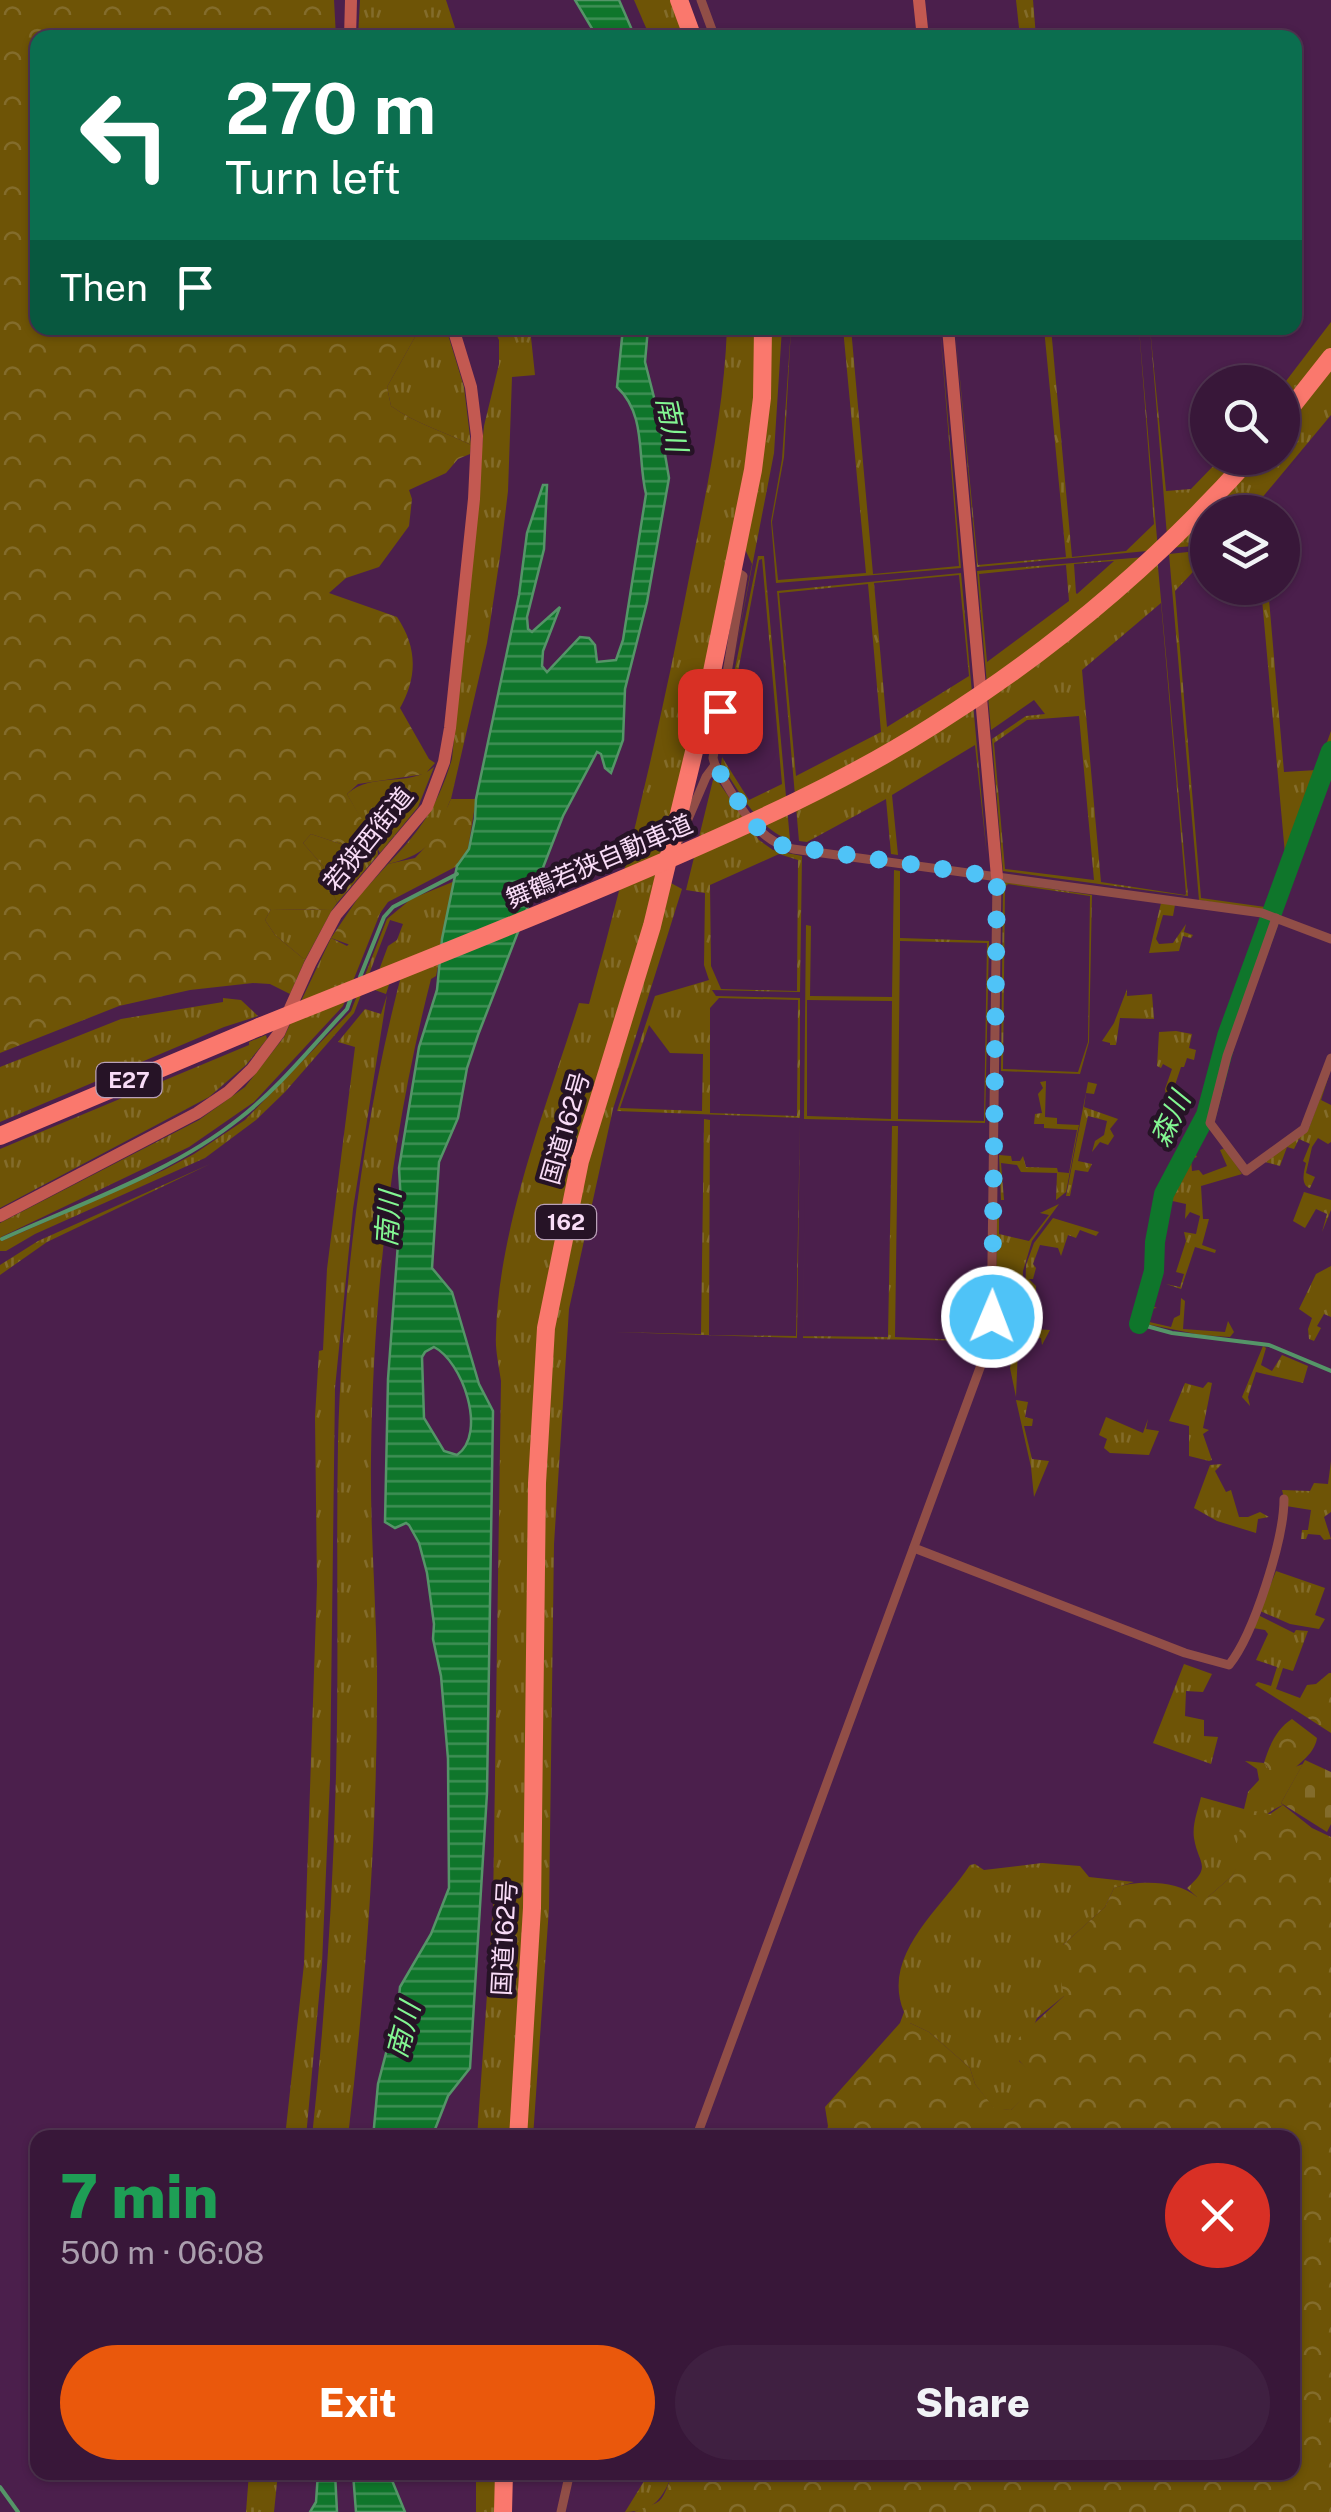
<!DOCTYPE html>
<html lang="en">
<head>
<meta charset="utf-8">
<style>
	body { margin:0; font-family:"Public Sans","Noto Sans JP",sans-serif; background:#3f2041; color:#f1f3f6; height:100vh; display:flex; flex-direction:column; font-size:38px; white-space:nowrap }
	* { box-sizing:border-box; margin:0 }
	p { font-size:32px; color:#ab9fae }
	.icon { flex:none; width:55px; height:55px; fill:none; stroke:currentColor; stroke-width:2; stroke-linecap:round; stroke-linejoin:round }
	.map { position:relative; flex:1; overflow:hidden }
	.side { position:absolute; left:30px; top:2130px; width:1270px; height:350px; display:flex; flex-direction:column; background:#381739; border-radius:20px; box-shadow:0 2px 8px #0004,0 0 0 2px #523653 }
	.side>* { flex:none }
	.hud { position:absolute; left:30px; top:30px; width:1272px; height:305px; border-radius:20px; box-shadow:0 2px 8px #0004,0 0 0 2px #523653; background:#0b6e4f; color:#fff; overflow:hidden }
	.buttons { position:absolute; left:1190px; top:365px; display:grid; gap:20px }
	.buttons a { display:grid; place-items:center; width:110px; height:110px; border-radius:50%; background:#381739; box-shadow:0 2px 8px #0004,0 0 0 2px #523653; font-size:50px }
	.pin { position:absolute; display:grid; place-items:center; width:85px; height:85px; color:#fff; margin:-42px; border-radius:20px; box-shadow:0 5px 15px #0006 }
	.me { position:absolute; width:110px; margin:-55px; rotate:1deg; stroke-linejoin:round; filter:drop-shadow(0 0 8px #0008) }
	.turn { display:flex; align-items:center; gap:35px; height:210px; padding:0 30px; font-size:45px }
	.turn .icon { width:130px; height:130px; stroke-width:2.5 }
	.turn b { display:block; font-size:70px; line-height:85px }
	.then { display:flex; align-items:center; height:95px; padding:0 30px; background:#0003; gap:20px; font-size:38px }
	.round { display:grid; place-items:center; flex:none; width:105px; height:105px; border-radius:52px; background:#3f2041 }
	.headline { display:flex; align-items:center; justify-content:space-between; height:170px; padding:0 30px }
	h1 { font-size:60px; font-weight:800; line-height:75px; color:#1e9e55 }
	.primary-button { display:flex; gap:20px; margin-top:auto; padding:20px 30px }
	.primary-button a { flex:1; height:115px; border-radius:60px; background:#ea580c; color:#fff; font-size:40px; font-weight:800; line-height:115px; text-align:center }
	.primary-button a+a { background:#3f2041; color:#f1f3f6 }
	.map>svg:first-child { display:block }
	.grass { fill:url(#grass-tufts); fill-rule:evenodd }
	.forest { fill:url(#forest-crowns) }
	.cemetery { fill:url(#cemetery-stones) }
	.water { fill:url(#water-rules); stroke:#559568; stroke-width:2.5; fill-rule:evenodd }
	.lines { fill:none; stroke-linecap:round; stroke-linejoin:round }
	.stream { stroke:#559568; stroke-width:4 }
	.river { stroke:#0f762b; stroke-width:20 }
	.street { stroke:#914e47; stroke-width:9 }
	.secondary { stroke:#c35951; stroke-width:12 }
	.highway { stroke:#fa786d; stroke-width:18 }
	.highway-bridge { stroke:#fa786d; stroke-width:18 }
	.route { stroke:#4fc3f7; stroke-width:18; stroke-dasharray:0 32.4 }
	.labels { text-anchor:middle; stroke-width:9; stroke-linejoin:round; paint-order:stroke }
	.shield { fill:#261326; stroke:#b9a0b8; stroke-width:2.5 }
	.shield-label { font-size:22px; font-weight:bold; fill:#f8dcf7 }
	.street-label { font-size:25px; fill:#f8dcf7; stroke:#261326 }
	.water-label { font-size:28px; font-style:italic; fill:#83f692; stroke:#261326 }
</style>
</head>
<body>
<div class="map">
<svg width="1331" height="2512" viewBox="0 0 1331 2512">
	<defs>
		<pattern id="grass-tufts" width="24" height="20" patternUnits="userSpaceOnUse" patternTransform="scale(2.5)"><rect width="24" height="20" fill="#6e5406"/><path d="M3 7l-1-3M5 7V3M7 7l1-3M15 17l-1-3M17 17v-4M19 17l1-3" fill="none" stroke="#836c2b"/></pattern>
		<pattern id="forest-crowns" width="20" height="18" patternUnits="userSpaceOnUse" patternTransform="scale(2.5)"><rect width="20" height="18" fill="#6e5406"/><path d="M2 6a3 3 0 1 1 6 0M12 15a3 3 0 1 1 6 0" fill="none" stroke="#836c2b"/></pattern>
		<pattern id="cemetery-stones" width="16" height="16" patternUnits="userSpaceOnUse" patternTransform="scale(2.5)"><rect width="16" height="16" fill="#6e5406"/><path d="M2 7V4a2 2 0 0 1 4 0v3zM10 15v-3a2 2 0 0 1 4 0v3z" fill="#836c2b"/></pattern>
		<pattern id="water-rules" width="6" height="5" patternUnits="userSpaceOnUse" patternTransform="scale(2.5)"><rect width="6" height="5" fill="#0f762b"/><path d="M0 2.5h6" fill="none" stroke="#3f8f55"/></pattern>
	</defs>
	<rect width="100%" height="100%" fill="#4b1f4c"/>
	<g class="grass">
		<polygon points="360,0 446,0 458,37 358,37"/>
		<polygon points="634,0 673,0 687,37 650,37"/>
		<polygon points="1016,0 1033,0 1036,37 1020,37"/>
		<polygon points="1331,322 1331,415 1261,499 1262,512 1208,512 1207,545 1168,548 1150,328 1166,491 1191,489 1221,458 1282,458 1283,385"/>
		<path d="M420,328H446L464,387L471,445C443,431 416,424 391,406L387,387Z"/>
		<path d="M493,328H530L535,375L512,377L508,491L501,550L487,643L451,799C447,806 446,813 443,821C433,848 414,858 388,864C422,829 438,805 452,759L484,426L499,364V340Z"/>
		<path d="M727,328H758L753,438L682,788L546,1295L528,1842L512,2137L477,2138L493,1908L501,1381C499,1366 495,1350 496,1335C498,1228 547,1105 579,1003L589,1004C629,860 663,714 691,568C707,488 724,409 727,328Z"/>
		<polygon points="768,328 782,328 774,453 731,675 752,564 744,547"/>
		<polygon points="791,328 784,457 772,522 778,580 866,573 843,328 851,328 873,574 959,566 940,328 961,568 776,583 771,521 782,459"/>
		<polygon points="955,328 978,565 1066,557 1044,328 1051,328 1072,557 1126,551 1154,524 1139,328 1158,550 977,567"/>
		<polygon points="1207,550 1207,557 1175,591 1201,898 1265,907 1285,854 1261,588 1268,588 1284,772 1317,770 1331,731 1331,743 1269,911 1199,900 1169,554"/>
		<path d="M758,556H764L790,840C757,829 740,791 721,765L733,678ZM762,559L782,784L749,800L722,757L759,560Z"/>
		<path d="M1157,556L1188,896L1003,871L992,739L1026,716L1045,714L1034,700L991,730L977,571ZM1114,561L1077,594L1076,593L1074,564ZM1066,565L1069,601L987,662L979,574ZM1161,603L1186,894L1185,895L1101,882L1082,670ZM1079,716L1094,880L1005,869L994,743L1027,720Z"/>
		<path d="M961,573L987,856L975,745L892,795L898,855L891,854L886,799L807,842L799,841L777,591ZM959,575L969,676L887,727L874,583ZM868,584L881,732L796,776L779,593Z"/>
		<path d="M434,767L418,807L380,853L347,794C373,771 409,788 434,767Z"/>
		<path d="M713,780H717L759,840L773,850L802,856L800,992L712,990L716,996L800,998V1118L617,1111L655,996L709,980L704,965L705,893L686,890ZM779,854L798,860L797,991L721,989L711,966L710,885ZM719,998L798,1000L797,1116L710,1113V1008ZM649,1025L670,1053L703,1054L702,1111L620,1108Z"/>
		<polygon points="311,834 341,844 353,852 378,855 337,903 323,866 303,843"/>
		<path d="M894,870L900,871V938L989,941L985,1123L804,1119L806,925L811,926L810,996L892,997ZM900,941L987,943L984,1121L898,1119ZM807,1000L892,1001L891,1119L807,1116Z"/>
		<path d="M455,881L436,976L431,979C391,1135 373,1297 371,1458C370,1529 376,1599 377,1670C378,1826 366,1983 348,2137H312C325,2017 333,1896 336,1775C339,1664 336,1553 338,1442C342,1287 364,1113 404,965L396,963L386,994L372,989L388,946L397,940L403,924L390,920L354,1013L285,1092L256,1120L205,1158L35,1234L6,1251H0V1223L199,1120L245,1087L284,1037L331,938L347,946L381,911L343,1006L254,1102L189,1147L1,1237L2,1241L164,1170L194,1154L245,1120L351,1011L387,919L411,899Z"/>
		<polygon points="669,882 682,889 613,1109 569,1309 554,1544 549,1908 533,2137 524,2138 541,1552 552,1329 571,1222"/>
		<path d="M1006,882L1092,895L1089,1042L1080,1074L1001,1071L1003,884ZM1008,884L1090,896L1088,1042L1078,1072L1003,1069L1005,887Z"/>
		<polygon points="1161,903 1175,905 1173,916 1163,915 1156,939 1159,944 1173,943 1186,924 1184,932 1193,935 1191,938 1183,936 1179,951 1149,953"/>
		<polygon points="271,909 332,910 305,960 275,935 265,920"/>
		<polygon points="1127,989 1127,996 1152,994 1154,1019 1120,1018 1116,1045 1110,1045 1110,1043 1102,1041 1114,1023"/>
		<polygon points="387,995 353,1209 335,1388 330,1779 322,1964 306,2137 285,2137 304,1964 317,1585 315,1417 319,1351 323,1350 327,1269 355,1047 338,1042 365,1009 381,1014"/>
		<polygon points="223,998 241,1000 258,1016 224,1027 0,1122 0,1067 121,1019 223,1002"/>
		<polygon points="1176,1031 1192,1034 1189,1048 1196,1050 1194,1060 1187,1058 1184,1067 1181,1067 1173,1091 1177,1093 1174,1103 1188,1112 1167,1101 1165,1089 1172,1069 1163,1064 1161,1068 1157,1066 1159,1032"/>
		<polygon points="266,1035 267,1039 246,1065 209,1097 0,1208 0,1149 249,1045 249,1042"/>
		<path d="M1331,1069L1321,1100L1331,1105V1142L1328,1144L1318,1138L1312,1147L1306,1173L1315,1177L1310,1188C1300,1185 1304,1171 1306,1163L1303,1161L1310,1144L1299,1139L1294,1149L1287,1147L1280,1166L1265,1162L1309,1128Z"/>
		<polygon points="1046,1081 1045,1117 1057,1118 1057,1124 1079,1125 1066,1192 1056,1200 1057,1173 1021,1172 1017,1165 1001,1163 1004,1200 1001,1200 999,1155 1011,1156 1012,1161 1020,1161 1023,1156 1026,1167 1057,1168 1058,1172 1069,1173 1077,1130 1044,1128 1044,1124 1034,1124 1035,1114 1042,1113 1038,1094 1043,1088 1040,1082"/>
		<polygon points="1088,1082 1097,1084 1094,1094 1086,1093 1084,1107 1118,1119 1110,1129 1114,1136 1108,1145 1100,1142 1092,1152 1095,1141 1104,1135 1107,1121 1088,1116 1078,1161 1092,1164 1088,1172 1075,1170 1070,1196 1066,1196"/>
		<polygon points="704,1119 710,1120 709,1335 796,1336 800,1123 797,1338 615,1332 701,1334"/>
		<polygon points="806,1123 803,1336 888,1337 892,1126 898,1126 895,1337 984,1341 803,1338"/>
		<polygon points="1192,1148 1197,1157 1191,1159 1192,1171 1199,1170 1203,1175 1227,1166 1220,1150 1225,1148 1242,1174 1201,1186 1203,1219 1209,1219 1202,1245 1216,1250 1215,1253 1195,1247 1181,1289 1166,1284 1180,1287 1184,1274 1176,1272 1186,1241 1184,1232 1196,1234 1200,1216 1190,1212 1185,1219 1186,1204 1168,1200 1160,1271 1149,1305 1157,1308 1148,1309 1145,1321 1171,1327 1174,1318 1180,1315 1181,1298 1185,1301 1183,1329 1225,1332 1228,1321 1234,1332 1230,1337 1201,1335 1141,1323 1156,1272 1157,1243 1165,1196"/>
		<polygon points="210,1164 47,1242 0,1275 0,1265 38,1241"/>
		<polygon points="1304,1192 1331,1200 1331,1210 1322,1232 1327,1214 1316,1209 1305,1228 1293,1221"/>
		<polygon points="1059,1204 1032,1241 1023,1271 1022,1300 996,1289 997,1209 999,1206 999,1234 1029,1241 1049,1215 1040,1213"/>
		<polygon points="1053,1218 1099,1232 1096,1236 1080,1230 1076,1238 1068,1235 1061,1256 1058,1248 1040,1245 1033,1264 1036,1268 1033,1279 1029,1279 1036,1286 1036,1295 1028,1303 1025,1302 1026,1265 1034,1243"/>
		<polygon points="1331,1266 1331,1317 1324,1314 1317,1326 1321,1328 1314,1341 1309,1339 1308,1329 1312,1318 1299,1309 1316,1274"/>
		<polygon points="1020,1323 1031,1329 1050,1330 1042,1345 1041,1338 1025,1337 1023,1348 1018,1348 1016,1397 1010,1368"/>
		<polygon points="1263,1346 1266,1348 1261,1365 1272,1371 1282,1355 1308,1366 1303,1383 1256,1372 1248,1397 1250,1406 1242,1397"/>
		<polygon points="1208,1382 1212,1383 1203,1428 1209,1430 1203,1434 1212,1460 1209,1461 1189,1456 1189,1426 1169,1421 1185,1383 1203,1388"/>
		<polygon points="1016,1400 1028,1402 1025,1417 1033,1419 1032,1426 1024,1426 1032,1459 1049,1461 1034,1497 1031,1467"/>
		<polygon points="1106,1417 1143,1433 1148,1419 1146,1429 1159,1431 1149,1455 1110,1453 1104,1448 1107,1439 1099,1435"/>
		<polygon points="1331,1461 1331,1512 1324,1517 1331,1539 1324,1540 1320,1535 1308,1534 1306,1539 1301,1539 1302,1530 1308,1530 1311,1510 1286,1506 1282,1490 1310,1491 1314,1483 1328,1484"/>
		<polygon points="1222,1464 1215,1471 1226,1492 1231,1490 1239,1517 1248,1517 1260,1512 1269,1517 1258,1519 1256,1533 1217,1521 1194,1508 1210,1465"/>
		<polygon points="1276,1571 1325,1588 1315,1615 1325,1619 1319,1629 1290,1624 1260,1611"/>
		<polygon points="1258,1615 1294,1633 1296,1630 1308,1631 1293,1671 1283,1668 1276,1689 1300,1698 1300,1713 1255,1685 1258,1682 1271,1686 1277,1667 1256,1660 1268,1634 1265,1630 1253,1628"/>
		<polygon points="1184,1664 1212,1674 1203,1692 1186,1691 1185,1716 1204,1720 1204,1736 1218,1737 1211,1764 1153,1743"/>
		<path d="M1245,1761L1264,1763L1269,1769L1292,1768L1303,1764L1281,1803L1283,1805C1263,1813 1228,1842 1238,1866L1232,1876L1208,1897H1197L1187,1888C1213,1866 1198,1864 1194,1838C1192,1824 1198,1810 1201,1797L1244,1809L1248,1792L1259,1780L1257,1769Z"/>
		<path d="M1042,1863L1080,1866L1089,1877L1134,1882L1114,1888L1105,1907L1063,1945L1064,1996L1037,2018L1019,2061C1044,2081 1029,2092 1011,2110L994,2109L975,2084L970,2068L929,2032L910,2023H900L904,2012C880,1955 942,1908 970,1865L975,1864L984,1870Z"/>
		<polygon points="249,2473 278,2473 274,2512 246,2512"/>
		<polygon points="476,2473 498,2473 497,2512 476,2512"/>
		<path d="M649,2473H673C662,2499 655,2511 625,2512Z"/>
	</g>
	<g class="forest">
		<path d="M0,0H334L336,37L38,38V328H420L387,387L391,406C416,424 443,431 471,445L470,454L458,459L446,473L409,490L412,499L409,526L379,567L346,578L329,593L397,617C418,648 417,678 400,708L429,759L435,763L425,774L358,784L347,794L377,845L378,855L353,852L341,844L311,834L303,843L323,866L337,903L332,910L271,909L265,920L275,935L305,960L290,994L270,984L253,983L190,990L119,1006L0,1053Z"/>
		<polygon points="451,799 476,799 468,849 457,866 388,902 356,947 331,938 360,895 388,864 415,858 432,840"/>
		<polygon points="1329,1673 1331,1673 1331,1733 1300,1713 1300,1698 1307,1685 1316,1684"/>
		<path d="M1292,1719L1317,1738C1314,1757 1295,1764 1285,1779L1270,1777L1269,1769L1264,1763C1269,1746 1277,1728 1292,1719Z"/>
		<path d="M1283,1805L1312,1828L1331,1837V2512H634C665,2499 659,2507 673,2473L1292,2472V2138L825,2137L828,2126L825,2107L900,2023H910L929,2032L970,2068L975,2084L994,2108L1011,2110C1041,2079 1035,2079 1010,2050L1011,2045L1064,1996L1057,1961L1063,1945L1105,1907L1114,1888C1138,1880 1177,1880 1197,1897H1208L1232,1876L1237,1866L1234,1857L1244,1809L1270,1814Z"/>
	</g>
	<polygon class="cemetery" points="1305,1760 1331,1772 1331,1824 1327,1832 1281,1803"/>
	<g class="water">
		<polygon points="575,0 619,0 635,37 597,37"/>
		<path d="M623,328H648L645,362L658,413L669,478L647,602L625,689L623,740L611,773L605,768L601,754L597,752L563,816L478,1035L467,1068L458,1118L439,1162L432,1268L452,1292L479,1384L493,1411L487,1793L470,2068L448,2096L432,2137L373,2138L378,2084L398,2007L400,1987L431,1934L449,1888L448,1759L441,1676L433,1639L434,1624L427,1573L419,1543L409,1525L406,1523L395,1528L385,1522L388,1379L401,1203L399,1168L419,1047L437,990L442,939L457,866L469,849L475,819L476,799L519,595L527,533L543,485H547L544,549L527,617L528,629L532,632L560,607L543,651L542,666L547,672L580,637L589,638L595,645L597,662L616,660L623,640L646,494C637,458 647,415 617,387ZM434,1347C462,1361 488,1433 457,1455L444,1451L424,1418L422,1357L425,1352Z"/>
		<polygon points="318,2473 335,2473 337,2512 310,2512 316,2502"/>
		<polygon points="353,2473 389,2473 405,2512 356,2512"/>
	</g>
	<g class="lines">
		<g class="stream">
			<polyline points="360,977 384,917 393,907 457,874"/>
			<path d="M2,1239C81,1203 171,1173 240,1118C280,1087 312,1046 347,1009L352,995"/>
			<polyline points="1139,1324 1172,1333 1269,1345 1331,1371"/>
			<polyline points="0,2487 18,2512"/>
		</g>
		<polyline class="river" points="1139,1324 1154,1271 1155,1242 1164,1194 1206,1115 1227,1036 1331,751"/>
		<g class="street">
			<polyline points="701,0 715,38"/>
			<path d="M734,570L743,576L713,758L715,765C736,798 752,839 793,849L1262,913L1331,939"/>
			<polyline points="679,840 706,777 715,765"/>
			<polyline points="1276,918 1227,1056 1210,1123 1246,1171 1304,1129 1331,1058"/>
			<path d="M914,1548L1185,1653L1229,1665C1254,1634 1284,1539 1284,1499"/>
			<polyline points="696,2138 991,1338 997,877"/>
			<polyline points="561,2512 570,2472"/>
		</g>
		<g class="secondary">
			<polyline points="919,0 923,38"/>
			<polyline points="350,38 351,0"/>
			<polyline points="948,328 997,877"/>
			<polyline points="0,1216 197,1113 228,1092 252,1069 279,1033 310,964 336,915 427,807 444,762 450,728 474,499 477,436 471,387 453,328"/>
		</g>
		<g class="highway">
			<polyline points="679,0 693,38"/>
			<polyline points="1282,419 1331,357"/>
			<polyline points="0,1136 259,1027"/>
			<polyline points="518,2138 532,1908 537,1483 546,1328 580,1161 652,926 705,706 753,470 762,398 763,328"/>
			<polyline points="503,2512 504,2472"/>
		</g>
		<path class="highway-bridge" d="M259,1027C390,974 521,923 651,867C748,825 845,782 934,725C1052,651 1158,561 1250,458"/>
	</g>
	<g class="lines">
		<polyline class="route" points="720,711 715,765 750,820 774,844 997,877 992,1317"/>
	</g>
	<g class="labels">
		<g class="shield">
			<rect x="96.5" y="1063" width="65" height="34" rx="8"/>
			<rect x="536" y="1205" width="60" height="34" rx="8"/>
		</g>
		<g class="shield-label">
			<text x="129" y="1088">E27</text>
			<text x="566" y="1230">162</text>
		</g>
		<g class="street-label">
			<text transform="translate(368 839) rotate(-51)" y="9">若狭西街道</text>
			<text transform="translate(599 861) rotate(-23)" y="9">舞鶴若狭自動車道</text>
			<text transform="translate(565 1128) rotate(-74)" y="9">国道162号</text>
			<text transform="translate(504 1938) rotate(-87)" y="9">国道162号</text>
		</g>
		<g class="water-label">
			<text transform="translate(672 424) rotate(78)" y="10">南川</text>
			<text transform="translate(1170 1119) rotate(-65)" y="10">森川</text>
			<text transform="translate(388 1219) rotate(-86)" y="10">南川</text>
			<text transform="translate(403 2030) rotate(-75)" y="10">南川</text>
		</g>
	</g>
</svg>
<div class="buttons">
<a><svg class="icon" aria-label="search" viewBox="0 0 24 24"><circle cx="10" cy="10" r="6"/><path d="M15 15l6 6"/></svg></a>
<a><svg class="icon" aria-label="layers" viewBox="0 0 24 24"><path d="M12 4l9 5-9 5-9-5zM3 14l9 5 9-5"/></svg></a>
</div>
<div class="pin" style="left:720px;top:711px;background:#d93025"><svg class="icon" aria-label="arrive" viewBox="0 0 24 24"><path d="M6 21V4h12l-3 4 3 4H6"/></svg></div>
<svg class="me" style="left:992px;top:1317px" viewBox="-20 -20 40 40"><circle r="17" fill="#4fc3f7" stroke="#fff" stroke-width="3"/><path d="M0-11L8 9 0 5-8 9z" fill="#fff"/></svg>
<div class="hud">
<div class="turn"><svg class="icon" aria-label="left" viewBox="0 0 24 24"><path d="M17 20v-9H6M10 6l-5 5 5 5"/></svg><div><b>270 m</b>Turn left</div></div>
<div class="then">Then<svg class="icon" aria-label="arrive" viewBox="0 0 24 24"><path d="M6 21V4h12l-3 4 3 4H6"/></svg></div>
</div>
<section class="side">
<div class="headline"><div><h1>7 min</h1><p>500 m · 06:08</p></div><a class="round" style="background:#d93025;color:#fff"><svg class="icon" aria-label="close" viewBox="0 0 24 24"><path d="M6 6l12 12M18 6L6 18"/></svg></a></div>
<div class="primary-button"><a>Exit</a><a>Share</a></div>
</section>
</div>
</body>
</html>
